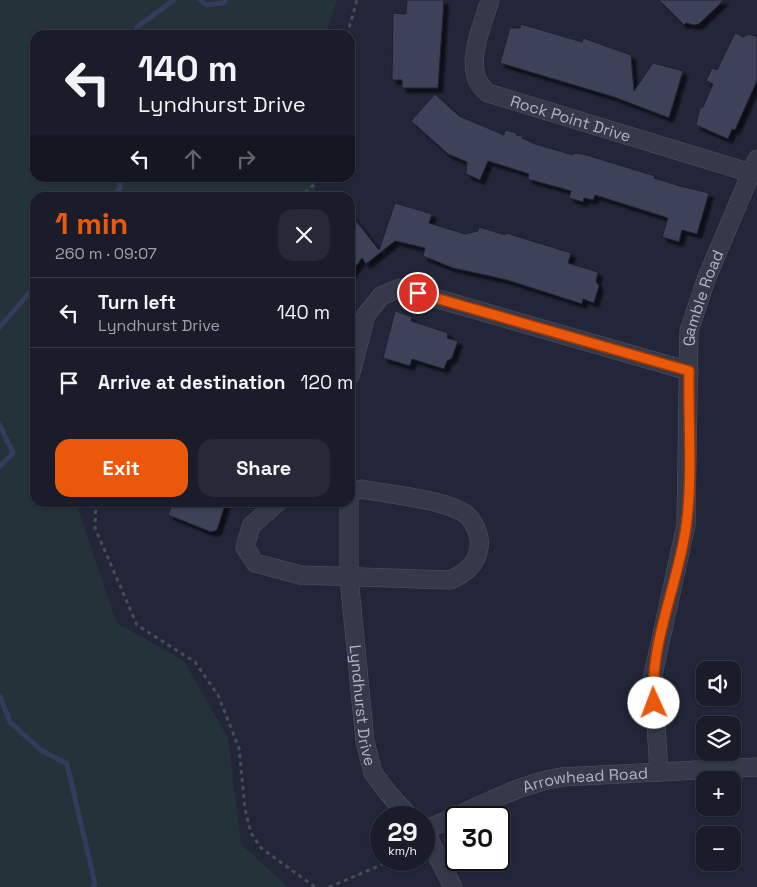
<!DOCTYPE html>
<html lang="en">
<head>
<meta charset="utf-8">
<style>
	body { margin:0; font-family:"Space Grotesk",sans-serif; background:#272936; color:#f1f3f6; height:100vh; display:flex; flex-direction:column; font-size:19px; white-space:nowrap }
	* { box-sizing:border-box; margin:0 }
	p { font-size:16px; color:#9fa1a8 }
	.icon { flex:none; width:28px; height:28px; fill:none; stroke:currentColor; stroke-width:2; stroke-linecap:round; stroke-linejoin:round }
	.map { position:relative; flex:1; overflow:hidden }
	.details { position:absolute; left:30px; top:192px; width:325px; height:315px; display:flex; flex-direction:column; background:#1a1c2a; border-radius:15px; box-shadow:0 1px 4px #0004,0 0 0 1px #383a47 }
	.details>* { flex:none }
	.top-card { position:absolute; left:30px; top:30px; width:325px; height:152px; border-radius:15px; box-shadow:0 1px 4px #0004,0 0 0 1px #383a47; background:#1a1c2a; color:#f1f3f6; overflow:hidden }
	.tools { position:absolute; left:696px; top:661px; display:grid; gap:10px }
	.tools a { display:grid; place-items:center; width:45px; height:45px; border-radius:10px; background:#1a1c2a; box-shadow:0 1px 4px #0004,0 0 0 1px #383a47; font-size:25px }
	.speed { position:absolute; left:370px; top:806px; display:flex; gap:10px; font-size:25px; font-weight:700; text-align:center }
	.speed>* { display:grid; place-content:center; width:65px; height:65px; border-radius:50%; background:#1a1c2a; box-shadow:0 1px 4px #0004,0 0 0 1px #383a47; line-height:1 }
	.speed small { font-size:12px; font-weight:400 }
	.speed .limit { border:2px solid #111; border-radius:8px; background:#fff; color:#111 }
	.pin { position:absolute; display:grid; place-items:center; width:42px; height:42px; color:#fff; margin:-21px; border:2px solid #fff; border-radius:50%; box-shadow:0 1px 5px #0007 }
	.me { position:absolute; width:55px; margin:-28px; rotate:358deg; stroke-linejoin:round; filter:drop-shadow(0 0 4px #0008) }
	.turn { display:flex; align-items:center; gap:18px; height:105px; padding:0 25px; font-size:22px }
	.turn .icon { width:65px; height:65px; stroke-width:2.5 }
	.turn b { display:block; font-size:35px; line-height:42px }
	.lanes { display:flex; align-items:center; height:48px; padding:0 25px; background:#0003; justify-content:center; gap:25px; direction:ltr }
	.lanes .off { opacity:.35 }
	.round { display:grid; place-items:center; flex:none; width:52px; height:52px; border-radius:15px; background:#272936 }
	.overview { display:flex; align-items:center; justify-content:space-between; height:85px; padding:0 25px }
	h1 { font-size:30px; font-weight:600; line-height:38px; color:#ea580c }
	.primary-button { display:flex; gap:10px; margin-top:auto; padding:10px 25px }
	.primary-button a { flex:1; height:58px; border-radius:15px; background:#ea580c; color:#fff; font-size:20px; font-weight:600; line-height:58px; text-align:center }
	.primary-button a+a { background:#272936; color:#f1f3f6 }
	ul { padding:0; list-style:none }
	li { display:flex; align-items:center; gap:15px; height:70px; padding:0 25px; border-top:1px solid #383a47 }
	li div { flex:1 }
	li b { display:block; font-size:19px }
	li em { font-style:normal }
	.map>svg:first-child { display:block }
	.green { fill:#243239 }
	.lines { fill:none; stroke-linecap:round; stroke-linejoin:round }
	.stream { stroke:#343b5d; stroke-width:5 }
	.building { fill:#3e4358; stroke:#1d202f; filter:url(#shadow) }
	.minor-casing { stroke:#505363; stroke-width:19 }
	.path { stroke:#414f56; stroke-width:3; stroke-dasharray:4 4; stroke-linecap:butt }
	.minor { stroke:#353949; stroke-width:18 }
	.route-casing { stroke:#983908; stroke-width:12 }
	.route { stroke:#ea580c; stroke-width:9 }
	.labels { text-anchor:middle; stroke-width:4; stroke-linejoin:round; paint-order:stroke }
	.street-label { font-size:16px; fill:#b0b3c5; stroke:#1b1e2d }
</style>
</head>
<body>
<div class="map">
<svg width="757" height="887" viewBox="0 0 757 887">
	<defs>
		<filter id="shadow"><feDropShadow dx="4.5" dy="4.5" stdDeviation="1" flood-color="#0009"/></filter>
	</defs>
	<rect width="100%" height="100%" fill="#222638"/>
	<polygon class="green" points="0,0 337,0 326,35 35,35 35,178 316,178 315,197 35,198 35,502 76,503 117,623 184,661 228,738 241,844 288,887 0,887"/>
	<g class="lines">
		<g class="stream">
			<polyline points="200,0 207,5 223,3 225,0"/>
			<polyline points="134,35 137,27 174,0"/>
			<polyline points="112,198 120,188 120,178"/>
			<polyline points="0,327 35,286"/>
			<polyline points="0,425 13,453 0,466"/>
			<polyline points="0,696 10,722 41,750 67,764 95,884 93,887"/>
		</g>
	</g>
	<g class="building">
		<polygon points="407,0 444,0 438,88 402,88 402,80 392,80 393,13 406,14"/>
		<polygon points="659,0 724,0 699,24 694,25 686,23 684,25"/>
		<polygon points="521,24 582,42 583,38 631,55 634,91 653,63 683,71 669,118 614,97 500,63 510,28 520,28"/>
		<polygon points="735,33 743,37 749,34 757,37 757,81 735,130 732,129 728,139 696,125 700,108 703,107 713,84 706,81 712,68 717,70"/>
		<polygon points="435,94 459,116 504,135 505,130 517,133 516,135 523,136 522,138 535,144 573,155 574,153 583,154 655,176 654,178 680,186 709,193 697,234 682,230 679,242 662,237 668,218 595,195 593,200 584,198 583,202 569,198 571,191 528,179 529,174 488,161 480,180 466,174 467,162 448,154 411,121"/>
		<polygon points="395,203 432,214 429,223 465,234 478,231 479,227 505,235 506,233 571,253 568,263 598,272 596,281 599,286 594,303 583,299 582,304 507,280 453,268 423,256 425,248 395,241 366,264 362,258 350,275 350,213 379,250"/>
		<polygon points="395,311 412,317 411,321 448,333 447,338 458,341 452,358 447,361 444,369 412,359 410,366 383,358"/>
		<polygon points="173,502 226,502 217,530 211,532 168,515"/>
	</g>
	<g class="lines">
		<g class="minor-casing">
			<g id="minor">
				<path id="s1" d="M490,0C482,27 460,73 488,93L751,173"/>
				<polyline points="350,376 366,315 381,296 400,288 689,371"/>
				<path d="M278,502L251,526L245,547L255,563L300,575L450,580C466,573 476,565 479,548C481,537 474,519 464,513C441,499 391,495 362,489L350,492"/>
				<path id="s2" d="M349,502V578L365,741L373,773L388,793L411,818"/>
				<path id="s3" d="M659,772L653,675L686,525L689,331L707,277L757,159"/>
				<polyline points="424,829 453,887"/>
				<path id="s4" d="M424,830C471,812 513,785 562,777L757,767"/>
			</g>
		</g>
		<g class="path">
			<polyline points="347,35 357,0"/>
			<polyline points="299,198 321,178"/>
			<polyline points="96,502 95,528 137,625 195,662 218,695 239,748 245,809 251,833 261,848 315,887"/>
			<polyline points="329,887 393,860"/>
		</g>
		<use href="#minor" class="minor"/>
	</g>
	<g class="lines">
		<g class="route-casing">
			<path id="route" d="M418,293L689,371C688,421 693,478 686,527C678,585 649,644 654,703"/>
		</g>
		<use href="#route" class="route"/>
	</g>
	<g class="labels">
		<g class="street-label">
			<text dy="6" stroke="none"><textPath href="#s1" startOffset="186">Rock Point Drive</textPath></text>
			<text dy="6" stroke="none"><textPath href="#s3" startOffset="480">Gamble Road</textPath></text>
			<text dy="6" stroke="none"><textPath href="#s2" startOffset="204">Lyndhurst Drive</textPath></text>
			<text dy="6" stroke="none"><textPath href="#s4" startOffset="171">Arrowhead Road</textPath></text>
		</g>
	</g>
</svg>
<div class="tools">
<a><svg class="icon" aria-label="sound" viewBox="0 0 24 24"><path d="M4 9h4l5-4v14l-5-4H4zM17 9q2 3 0 6"/></svg></a>
<a><svg class="icon" aria-label="layers" viewBox="0 0 24 24"><path d="M12 4l9 5-9 5-9-5zM3 14l9 5 9-5"/></svg></a>
<a>+</a>
<a>−</a>
</div>
<div class="speed"><div>29<small>km/h</small></div><div class="limit">30</div></div>
<div class="pin" style="left:418px;top:293px;background:#d93025"><svg class="icon" aria-label="arrive" viewBox="0 0 24 24"><path d="M6 21V4h12l-3 4 3 4H6"/></svg></div>
<svg class="me" style="left:654px;top:703px" viewBox="-20 -20 40 40"><circle r="19" fill="#fff"/><path d="M0-13L10 11 0 6-10 11z" fill="#ea580c"/></svg>
<div class="top-card">
<div class="turn"><svg class="icon" aria-label="left" viewBox="0 0 24 24"><path d="M17 20v-9H6M10 6l-5 5 5 5"/></svg><div><b>140 m</b>Lyndhurst Drive</div></div>
<div class="lanes"><svg class="icon" aria-label="left" viewBox="0 0 24 24"><path d="M17 20v-9H6M10 6l-5 5 5 5"/></svg><svg class="icon off" aria-label="ahead" viewBox="0 0 24 24"><path d="M12 20V5M6 11l6-6 6 6"/></svg><svg class="icon off" aria-label="right" viewBox="0 0 24 24"><path d="M7 20v-9h11M14 6l5 5-5 5"/></svg></div>
</div>
<section class="details">
<div class="overview"><div><h1>1 min</h1><p>260 m · 09:07</p></div><a class="round"><svg class="icon" aria-label="close" viewBox="0 0 24 24"><path d="M6 6l12 12M18 6L6 18"/></svg></a></div>
<ul>
<li><svg class="icon" aria-label="left" viewBox="0 0 24 24"><path d="M17 20v-9H6M10 6l-5 5 5 5"/></svg><div><b>Turn left</b><p>Lyndhurst Drive</p></div><em>140 m</em></li>
<li><svg class="icon" aria-label="arrive" viewBox="0 0 24 24"><path d="M6 21V4h12l-3 4 3 4H6"/></svg><div><b>Arrive at destination</b></div><em>120 m</em></li>
</ul>
<div class="primary-button"><a>Exit</a><a>Share</a></div>
</section>
</div>
</body>
</html>
